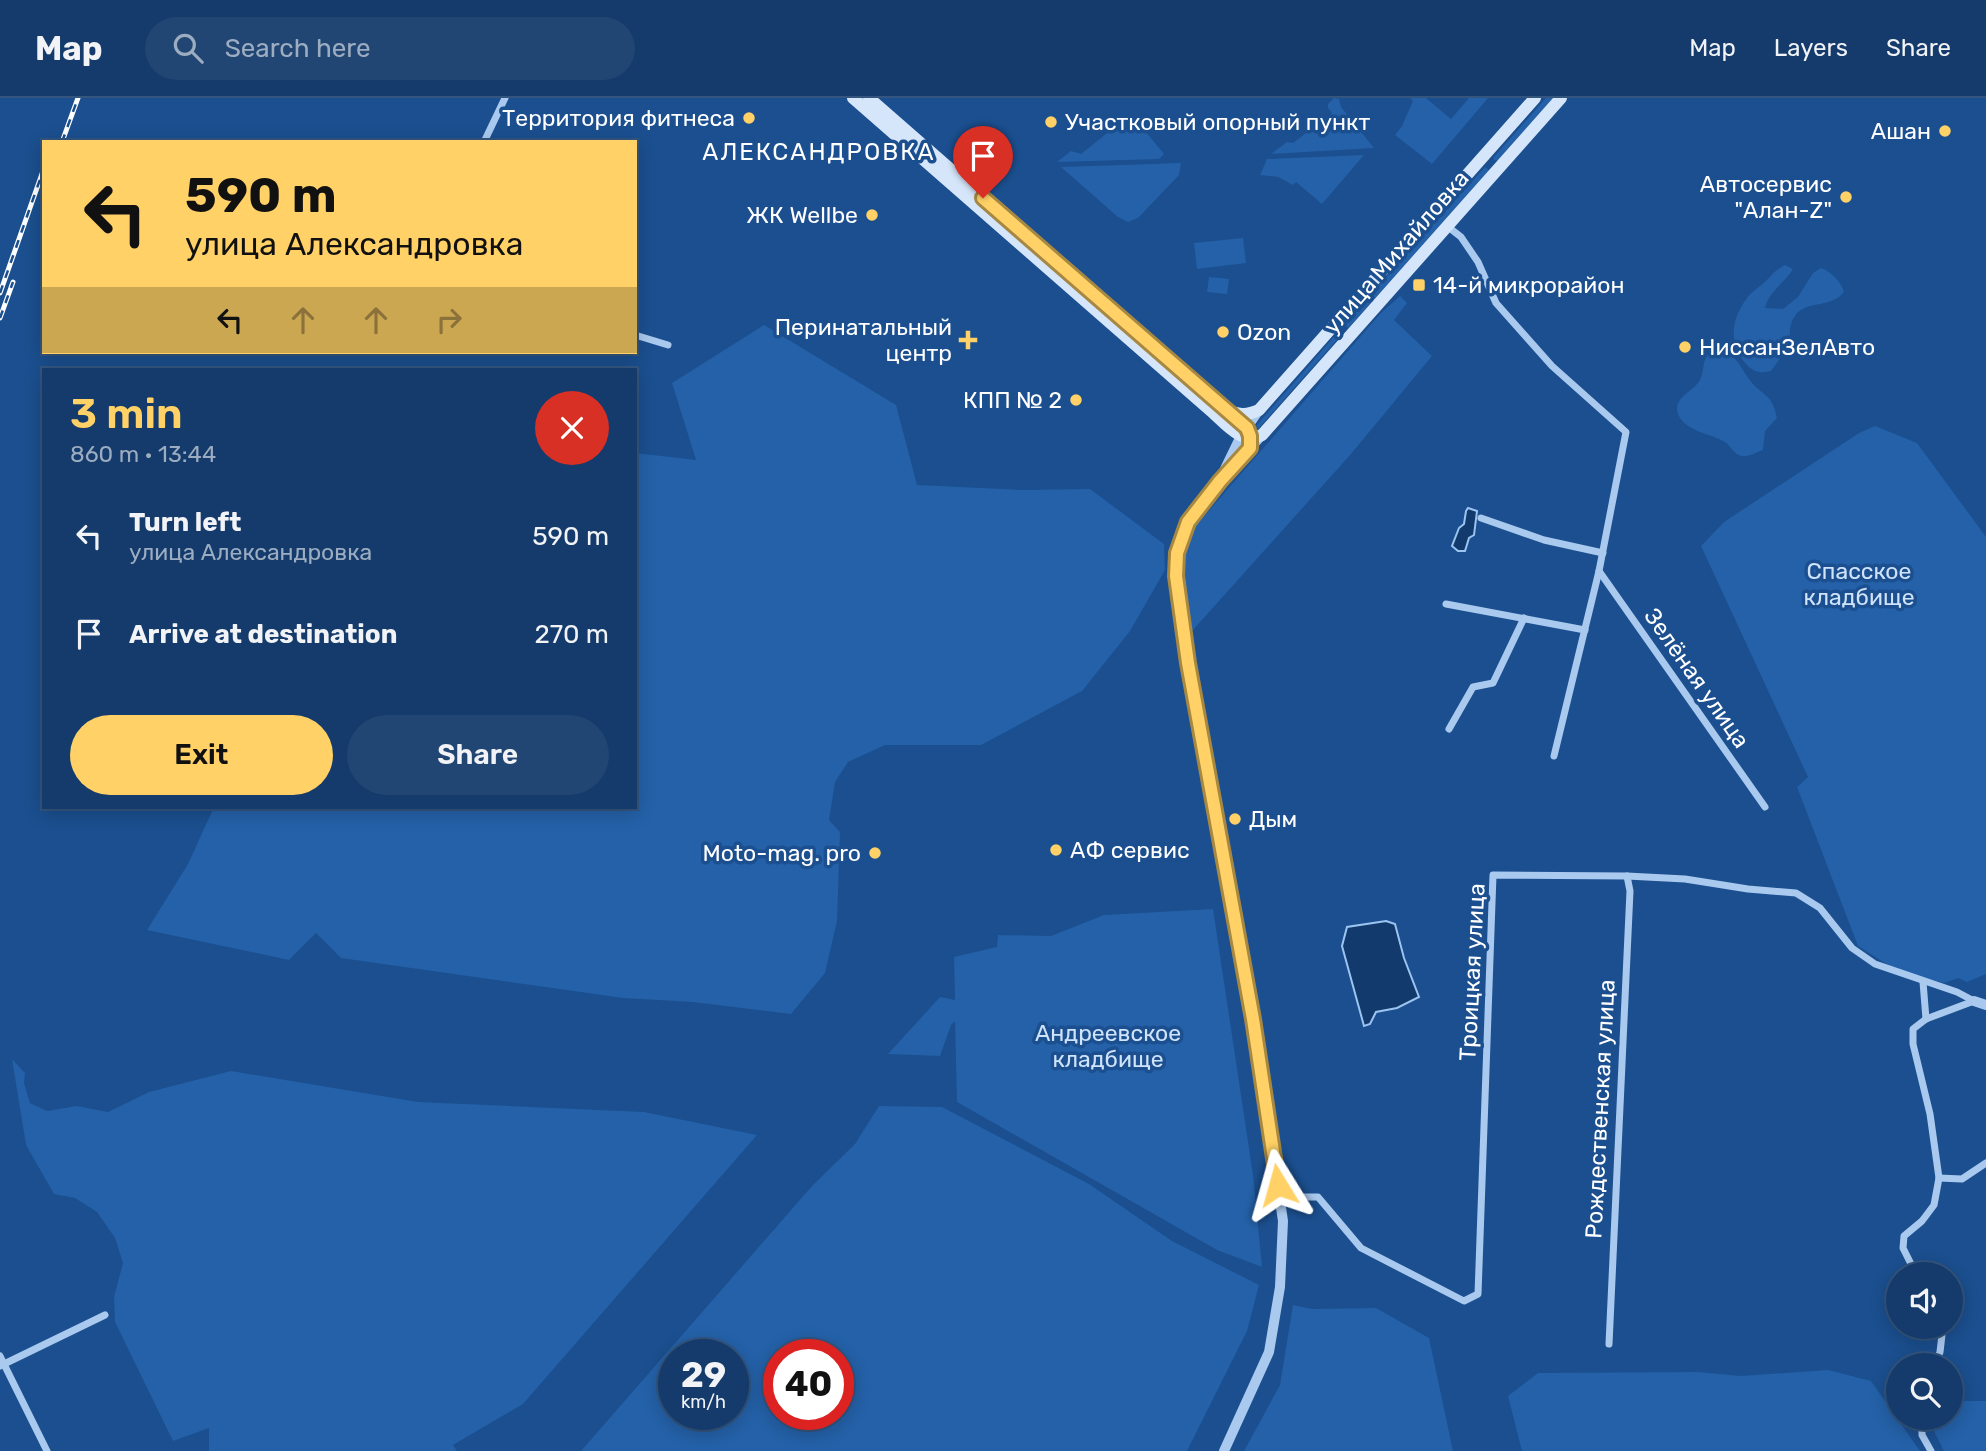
<!DOCTYPE html>
<html lang="en">
<head>
<meta charset="utf-8">
<style>
	body { margin:0; font-family:Rubik,sans-serif; background:#214673; color:#f1f3f6; height:100vh; display:flex; flex-direction:column; font-size:26px; white-space:nowrap }
	* { box-sizing:border-box; margin:0 }
	p { font-size:23px; color:#9dadc1 }
	.icon { flex:none; width:38px; height:38px; fill:none; stroke:currentColor; stroke-width:2; stroke-linecap:round; stroke-linejoin:round }
	.map { position:relative; flex:1; overflow:hidden }
	.details { position:absolute; left:42px; top:270px; width:595px; height:441px; display:flex; flex-direction:column; background:#143b6b; border-radius:0px; box-shadow:0 4px 18px #0003,0 0 0 2px #33557e }
	.details>* { flex:none }
	.guide { position:absolute; left:42px; top:42px; width:595px; height:214px; border-radius:0px; box-shadow:0 4px 18px #0003,0 0 0 2px #33557e; background:#ffd166; color:#111; overflow:hidden }
	.fabs { position:absolute; left:1886px; top:1164px; display:grid; gap:14px }
	.fabs a { display:grid; place-items:center; width:77px; height:77px; border-radius:50%; background:#143b6b; box-shadow:0 4px 18px #0003,0 0 0 2px #33557e; font-size:35px }
	.speed { position:absolute; left:658px; top:1241px; display:flex; gap:14px; font-size:35px; font-weight:700; text-align:center }
	.speed>* { display:grid; place-content:center; width:91px; height:91px; border-radius:50%; background:#143b6b; box-shadow:0 4px 18px #0003,0 0 0 2px #33557e; line-height:1 }
	.speed small { font-size:18px; font-weight:400 }
	.speed .limit { border:10px solid #d22; background:#fff; color:#111 }
	.pin { position:absolute; display:grid; place-items:center; width:60px; height:60px; color:#fff; margin:-72px -30px; border-radius:50% 50% 50% 0; rotate:-45deg; box-shadow:0 0 7px #0007 }
	.pin .icon { rotate:45deg }
	.me { position:absolute; width:77px; margin:-38px; rotate:352deg; stroke-linejoin:round; filter:drop-shadow(0 0 5px #0008) }
	.turn { display:flex; align-items:center; gap:24px; height:147px; padding:0 28px; font-size:32px }
	.turn .icon { width:91px; height:91px; stroke-width:2.5 }
	.turn b { display:block; font-size:49px; line-height:60px }
	.lanes { display:flex; align-items:center; height:66px; padding:0 28px; background:#0003; justify-content:center; gap:35px; direction:ltr }
	.lanes .off { opacity:.35 }
	.round { display:grid; place-items:center; flex:none; width:74px; height:74px; border-radius:37px; background:#214673 }
	.summary { display:flex; align-items:center; justify-content:space-between; height:119px; padding:0 28px }
	h1 { font-size:42px; font-weight:600; line-height:52px; color:#ffd166 }
	.button { display:flex; gap:14px; margin-top:auto; padding:14px 28px }
	.button a { flex:1; height:80px; border-radius:42px; background:#ffd166; color:#111; font-size:28px; font-weight:600; line-height:80px; text-align:center }
	.button a+a { background:#214673; color:#f1f3f6 }
	ul { padding:0; list-style:none }
	li { display:flex; align-items:center; gap:21px; height:98px; padding:0 28px }
	li div { flex:1 }
	li b { display:block; font-size:26px }
	li em { font-style:normal }
	header { display:flex; align-items:center; gap:42px; box-sizing:border-box; height:98px; padding:0 35px; background:#143b6b; border-bottom:2px solid #33557e }
	header strong { font-size:33px }
	nav { display:flex; gap:38px; margin-inline-start:auto; font-size:24px }
	.search { width:490px; height:63px; background:#214673; display:flex; align-items:center; gap:18px; box-sizing:border-box; padding:0 24px; border-radius:38px; color:#9dadc1; font-size:26px }
	.map>svg:first-child { display:block }
	.green { fill:#2461a8; fill-rule:evenodd }
	.water { fill:#123a6d; stroke:#9cc4f0; stroke-width:2 }
	.lines { fill:none; stroke-linecap:round; stroke-linejoin:round }
	.minor { stroke:#a9c9ee; stroke-width:7 }
	.tertiary { stroke:#a9c9ee; stroke-width:10 }
	.secondary { stroke:#d6e6fa; stroke-width:12 }
	.rail-casing { stroke:#fff; stroke-width:5 }
	.rail { stroke:#1b4f8f; stroke-width:2.5; stroke-dasharray:8; stroke-linecap:butt }
	.route-casing { stroke:#a68842; stroke-width:18 }
	.route { stroke:#ffd166; stroke-width:12 }
	.poi-dot { fill:#ffd166; stroke:#1b4f8f; stroke-width:2.5 }
	.labels { text-anchor:middle; stroke-width:7; stroke-linejoin:round; paint-order:stroke }
	.poi-label { font-size:23px; fill:#fff; stroke:#1b4f8f; text-anchor:end }
	.street-label { font-size:23px; fill:#fff; stroke:#1b4f8f }
	.park-label { font-size:23px; fill:#cfe3fa; stroke:#1b4f8f }
	.neighbourhood-label { font-size:24px; letter-spacing:2px; fill:#fff; stroke:#1b4f8f }
</style>
</head>
<body>
<header>
<strong>Map</strong>
<div class="search"><svg class="icon" aria-label="search" viewBox="0 0 24 24"><circle cx="10" cy="10" r="6"/><path d="M15 15l6 6"/></svg>Search here</div>
<nav><a>Map</a><a>Layers</a><a>Share</a></nav>
</header>
<div class="map">
<svg width="1986" height="1353" viewBox="0 0 1986 1353">
	<rect width="100%" height="100%" fill="#1b4f8f"/>
	<g class="green">
		<polygon points="1334,0 1339,1 1341,9 1374,50 1271,56 1287,44 1293,45 1332,15 1328,10 1328,6"/>
		<polygon points="1410,0 1426,0 1451,21 1469,0 1488,0 1432,66 1395,37 1402,28 1413,3"/>
		<polygon points="1546,0 1553,0 1498,63 1494,62 1493,60"/>
		<polygon points="1131,16 1164,56 1159,61 1057,64 1071,53 1081,56"/>
		<polygon points="1364,57 1322,106 1296,84 1293,87 1278,79 1260,77 1267,61"/>
		<polygon points="1181,65 1179,77 1138,120 1128,124 1118,119 1061,69"/>
		<polygon points="1485,69 1490,73 1348,230 1344,226"/>
		<polygon points="1243,140 1246,165 1197,171 1194,145"/>
		<path d="M1785,167L1793,171C1785,185 1769,193 1765,210L1783,211L1798,199L1813,175L1821,170C1831,173 1842,185 1844,194C1830,212 1804,200 1793,221C1787,232 1792,244 1788,254L1781,259L1771,273C1761,276 1753,274 1746,266C1728,246 1731,221 1747,200C1751,194 1759,189 1764,185C1771,178 1776,171 1785,167Z"/>
		<polygon points="1209,179 1229,181 1227,196 1207,194"/>
		<path d="M1400,198L1407,205L1394,222L1432,258L1351,356L1192,533C1184,516 1179,478 1182,459C1184,450 1189,441 1192,432L1381,215Z"/>
		<polygon points="764,227 896,307 917,387 1023,392 1090,391 1164,446 1165,472 1130,533 1082,593 981,647 885,647 848,664 835,684 829,722 840,734 837,823 825,875 791,916 693,904 623,900 341,860 316,835 289,862 147,832 188,766 214,709 635,709 635,355 696,362 672,285"/>
		<polygon points="1339,233 1342,236 1258,331 1256,328"/>
		<path d="M1717,252C1738,257 1738,266 1749,281C1761,298 1772,294 1777,320L1765,333L1763,352C1757,354 1749,359 1742,358C1734,357 1731,348 1725,344C1713,336 1680,333 1677,312C1676,298 1694,293 1700,282C1706,270 1700,256 1717,252Z"/>
		<polygon points="1875,328 1917,345 1986,439 1986,876 1967,884 1958,880 1944,885 1896,872 1858,848 1797,689 1808,679 1701,448 1724,424 1859,335"/>
		<polygon points="1213,811 1253,1077 1262,1169 1217,1152 957,1004 955,923 951,927 940,958 888,956 940,899 955,902 954,859 997,849 998,837 1051,838 1104,817"/>
		<polygon points="12,961 25,975 24,985 30,1005 47,1013 77,1008 108,1014 149,994 231,973 418,1004 644,1014 757,1037 523,1306 453,1347 457,1353 209,1353 209,1330 173,1343 115,1224 114,1199 123,1165 115,1140 97,1114 75,1100 54,1096 26,1047"/>
		<path d="M879,1008L942,1009L1089,1086L1172,1143L1259,1187L1247,1233L1187,1353H581L812,1088L855,1046ZM674,1256H733V1316H674ZM779,1256H838V1316H779Z"/>
		<polygon points="1293,1207 1312,1211 1376,1210 1429,1240 1453,1353 1244,1353 1280,1287"/>
		<polygon points="1828,1272 1871,1283 1920,1353 1522,1353 1508,1298 1538,1275 1698,1274 1741,1278"/>
		<polygon points="1951,1303 1986,1303 1986,1353 1944,1353 1928,1321 1951,1320"/>
	</g>
	<g class="water">
		<polygon points="1468,410 1477,413 1474,437 1469,440 1465,453 1458,453 1452,448 1459,430 1464,426 1466,413"/>
		<polygon points="1386,823 1395,826 1404,860 1419,899 1397,910 1376,914 1370,926 1364,928 1342,848 1347,829"/>
	</g>
	<g class="lines">
		<g class="minor">
			<polyline points="484,44 505,0"/>
			<polyline points="1447,128 1461,139 1478,164 1496,205 1552,268 1626,334 1599,473 1554,658"/>
			<polyline points="635,237 668,247"/>
			<polyline points="1481,420 1544,442 1603,455"/>
			<polyline points="1599,473 1765,709"/>
			<polyline points="1446,506 1585,532"/>
			<polyline points="1449,631 1473,589 1493,585 1524,520"/>
			<polyline points="1923,884 1926,921"/>
			<polyline points="1939,1080 1962,1081 1986,1065"/>
			<polyline points="1280,1103 1299,1099 1318,1099 1361,1150 1464,1203 1478,1196 1493,777 1627,778 1685,781 1748,791 1796,795 1820,810 1852,850 1875,866 1957,894 1974,903"/>
			<polyline points="1916,1176 1903,1150 1904,1138 1922,1123 1934,1107 1939,1080 1930,1016 1913,946 1913,931 1926,921 1974,903"/>
			<polyline points="1609,1246 1630,793 1627,778"/>
			<polyline points="0,1258 47,1353"/>
			<polyline points="1935,1267 1940,1254 1943,1228"/>
			<polyline points="0,1268 105,1217"/>
			<polyline points="1922,1320 1922,1337 1931,1353"/>
		</g>
		<g class="tertiary">
			<polyline points="1225,371 1241,338 1259,312"/>
			<polyline points="1974,903 1986,907"/>
			<polyline points="1224,1353 1269,1254 1280,1189 1283,1123 1253,921 1188,565 1176,465 1182,437 1188,424 1220,383 1262,337"/>
		</g>
		<g class="secondary">
			<path d="M853,0L1211,313C1226,326 1241,347 1262,337L1561,0"/>
			<path d="M869,0L1225,311C1238,317 1246,318 1259,312L1535,0"/>
		</g>
		<g class="rail-casing">
			<g id="rail">
				<polyline points="62,44 78,0"/>
				<polyline points="0,195 44,70"/>
				<polyline points="0,220 13,184"/>
			</g>
		</g>
		<use href="#rail" class="rail"/>
	</g>
	<g class="lines">
		<g class="route-casing">
			<polyline id="route" points="983,100 1247,330 1250,338 1250,350 1220,383 1188,424 1177,455 1176,478 1188,565 1253,921 1278,1087"/>
		</g>
		<use href="#route" class="route"/>
	</g>
	<g class="poi-dot">
		<circle cx="749" cy="20" r="7"/>
		<circle cx="1051" cy="24" r="7"/>
		<circle cx="1945" cy="33" r="7"/>
		<circle cx="1846" cy="99" r="7"/>
		<circle cx="872" cy="117" r="7"/>
		<rect x="1412" y="180" width="14" height="14" rx="3.5"/>
		<circle cx="1223" cy="234" r="7"/>
		<path d="M964.5 231.5h7v7h7v7h-7v7h-7v-7h-7v-7h7z"/>
		<circle cx="1685" cy="249" r="7"/>
		<circle cx="1076" cy="302" r="7"/>
		<circle cx="1235" cy="721" r="7"/>
		<circle cx="1056" cy="752" r="7"/>
		<circle cx="875" cy="755" r="7"/>
	</g>
	<g class="labels">
		<g class="poi-label">
			<text x="735" y="28">Территория фитнеса</text>
			<text x="1065" y="32" text-anchor="start">Участковый опорный пункт</text>
			<text x="1931" y="41">Ашан</text>
			<text x="1832" y="94">Автосервис<tspan x="1832" dy="26">"Алан-Z"</tspan></text>
			<text x="858" y="125">ЖК Wellbe</text>
			<text x="1433" y="195" text-anchor="start">14-й микрорайон</text>
			<text x="952" y="237">Перинатальный<tspan x="952" dy="26">центр</tspan></text>
			<text x="1237" y="242" text-anchor="start">Ozon</text>
			<text x="1699" y="257" text-anchor="start">НиссанЗелАвто</text>
			<text x="1062" y="310">КПП № 2</text>
			<text x="1249" y="729" text-anchor="start">Дым</text>
			<text x="1070" y="760" text-anchor="start">АФ сервис</text>
			<text x="861" y="763">Moto-mag. pro</text>
		</g>
		<g class="street-label">
			<text transform="translate(1396 154) rotate(-49)" y="8">улица Михайловка</text>
			<text transform="translate(1697 580) rotate(55)" y="8">Зелёная улица</text>
			<text transform="translate(1472 874) rotate(-87)" y="8">Троицкая улица</text>
			<text transform="translate(1600 1011) rotate(-87)" y="8">Рождественская улица</text>
		</g>
		<g class="park-label">
			<text x="1859" y="481">Спасское<tspan x="1859" dy="26">кладбище</tspan></text>
			<text x="1108" y="943">Андреевское<tspan x="1108" dy="26">кладбище</tspan></text>
		</g>
		<g class="neighbourhood-label">
			<text x="819" y="62">АЛЕКСАНДРОВКА</text>
		</g>
	</g>
</svg>
<div class="fabs">
<a><svg class="icon" aria-label="sound" viewBox="0 0 24 24"><path d="M4 9h4l5-4v14l-5-4H4zM17 9q2 3 0 6"/></svg></a>
<a><svg class="icon" aria-label="search" viewBox="0 0 24 24"><circle cx="10" cy="10" r="6"/><path d="M15 15l6 6"/></svg></a>
</div>
<div class="speed"><div>29<small>km/h</small></div><div class="limit">40</div></div>
<div class="pin" style="left:983px;top:100px;background:#d93025"><svg class="icon" aria-label="arrive" viewBox="0 0 24 24"><path d="M6 21V4h12l-3 4 3 4H6"/></svg></div>
<svg class="me" style="left:1278px;top:1087px" viewBox="-20 -20 40 40"><path d="M0-17L14 15 0 8-14 15z" fill="#ffd166" stroke="#fff" stroke-width="4"/></svg>
<div class="guide">
<div class="turn"><svg class="icon" aria-label="left" viewBox="0 0 24 24"><path d="M17 20v-9H6M10 6l-5 5 5 5"/></svg><div><b>590 m</b>улица Александровка</div></div>
<div class="lanes"><svg class="icon" aria-label="left" viewBox="0 0 24 24"><path d="M17 20v-9H6M10 6l-5 5 5 5"/></svg><svg class="icon off" aria-label="ahead" viewBox="0 0 24 24"><path d="M12 20V5M6 11l6-6 6 6"/></svg><svg class="icon off" aria-label="ahead" viewBox="0 0 24 24"><path d="M12 20V5M6 11l6-6 6 6"/></svg><svg class="icon off" aria-label="right" viewBox="0 0 24 24"><path d="M7 20v-9h11M14 6l5 5-5 5"/></svg></div>
</div>
<section class="details">
<div class="summary"><div><h1>3 min</h1><p>860 m · 13:44</p></div><a class="round" style="background:#d93025;color:#fff"><svg class="icon" aria-label="close" viewBox="0 0 24 24"><path d="M6 6l12 12M18 6L6 18"/></svg></a></div>
<ul>
<li><svg class="icon" aria-label="left" viewBox="0 0 24 24"><path d="M17 20v-9H6M10 6l-5 5 5 5"/></svg><div><b>Turn left</b><p>улица Александровка</p></div><em>590 m</em></li>
<li><svg class="icon" aria-label="arrive" viewBox="0 0 24 24"><path d="M6 21V4h12l-3 4 3 4H6"/></svg><div><b>Arrive at destination</b></div><em>270 m</em></li>
</ul>
<div class="button"><a>Exit</a><a>Share</a></div>
</section>
</div>
</body>
</html>
